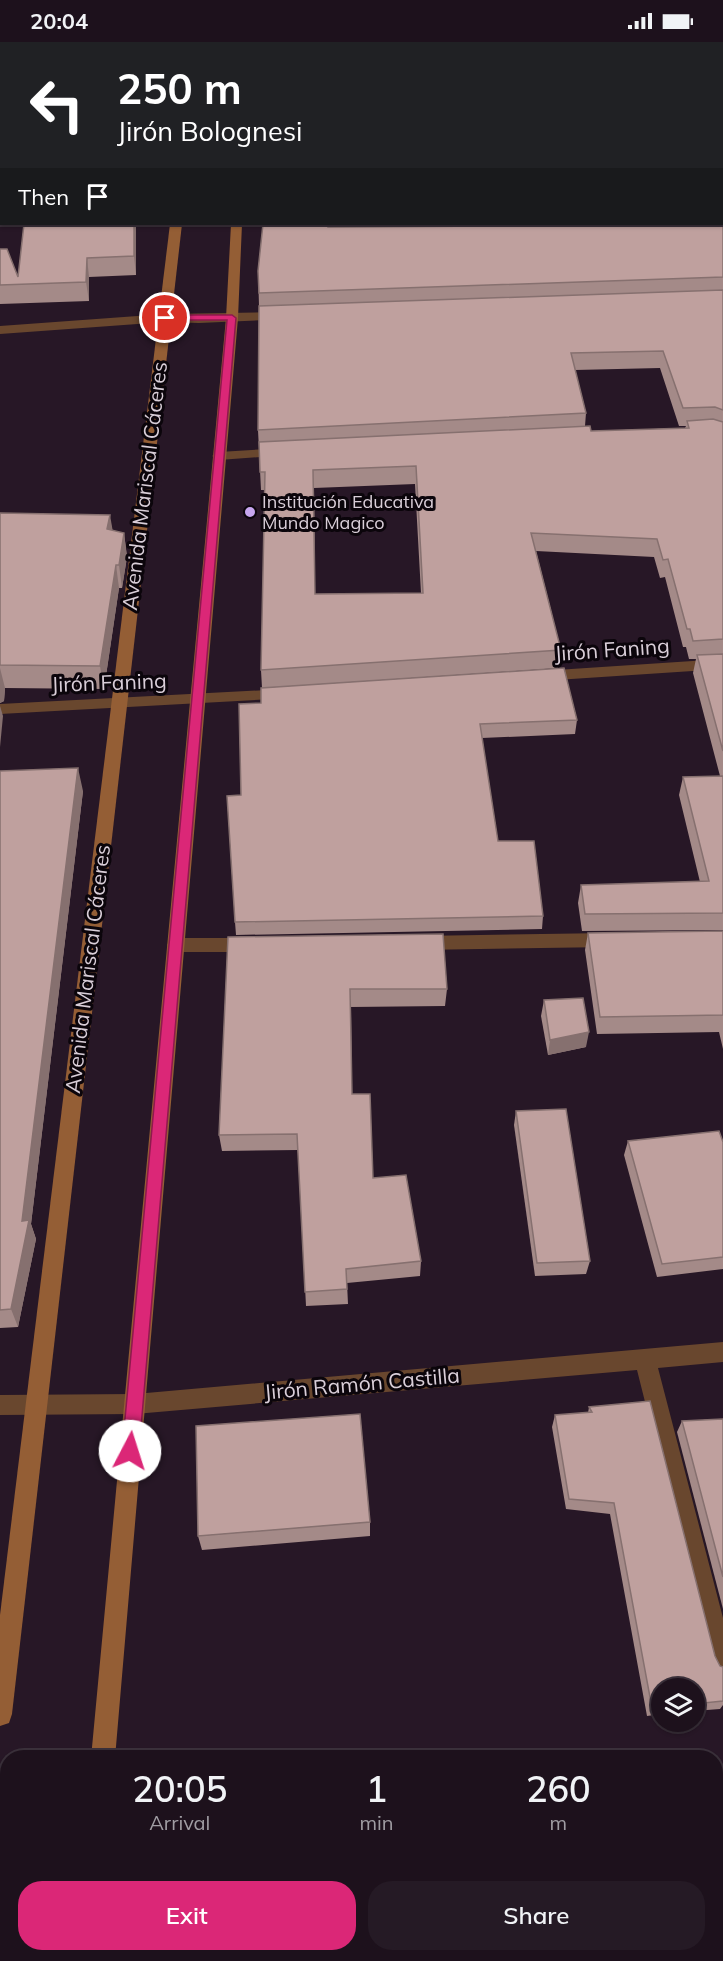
<!DOCTYPE html>
<html lang="en">
<head>
<meta charset="utf-8">
<style>
	body { margin:0; font-family:Mulish,sans-serif; background:#251a25; color:#f1f3f6; height:100vh; display:flex; flex-direction:column; font-size:22px; white-space:nowrap }
	* { box-sizing:border-box; margin:0 }
	p { font-size:20px; color:#a09da3 }
	.icon { flex:none; width:33px; height:33px; fill:none; stroke:currentColor; stroke-width:2; stroke-linecap:round; stroke-linejoin:round }
	.map { position:relative; flex:1; overflow:hidden }
	.drawer { position:absolute; left:0px; top:1708px; width:723px; height:212px; display:flex; flex-direction:column; background:#1d111c; border-radius:24px 24px 0 0; box-shadow:0 2px 4px #0004,0 0 0 2px #3b313b }
	.drawer>* { flex:none }
	.top-card { position:absolute; left:0px; top:0px; width:723px; height:183px; box-shadow:0 2px 4px #0004,0 0 0 2px #3b313b; background:#202124; color:#fff; overflow:hidden }
	.fabs { position:absolute; left:651px; top:1636px; display:grid; gap:12px }
	.fabs a { display:grid; place-items:center; width:54px; height:54px; border-radius:50%; background:#1d111c; box-shadow:0 2px 4px #0004,0 0 0 2px #3b313b; font-size:30px }
	.pin { position:absolute; display:grid; place-items:center; width:51px; height:51px; color:#fff; margin:-26px; border:3px solid #fff; border-radius:50%; box-shadow:0 2px 6px #0007 }
	.me { position:absolute; width:66px; margin:-33px; rotate:5deg; stroke-linejoin:round; filter:drop-shadow(0 0 4px #0008) }
	.turn { display:flex; align-items:center; gap:21px; height:126px; padding:0 18px; font-size:27px }
	.turn .icon { width:78px; height:78px; stroke-width:2.5 }
	.turn b { display:block; font-size:42px; line-height:51px }
	.then { display:flex; align-items:center; height:57px; padding:0 18px; background:#0003; gap:12px; font-size:22px }
	.eta { display:flex; justify-content:space-evenly; align-items:center; height:102px; text-align:center }
	.eta b { font-size:36px; font-weight:600; line-height:42px }
	.button { display:flex; gap:12px; margin-top:auto; padding:12px 18px }
	.button a { flex:1; height:69px; border-radius:24px; background:#db2777; color:#fff; font-size:24px; font-weight:600; line-height:69px; text-align:center }
	.button a+a { background:#251a25; color:#f1f3f6 }
	.status { display:flex; justify-content:space-between; align-items:center; height:42px; padding:0 30px; background:#1d111c; direction:ltr }
	.status svg { height:16px; fill:currentColor }
	.map>svg:first-child { display:block }
	.lines { fill:none; stroke-linecap:round; stroke-linejoin:round }
	.street { fill:#69472e; fill-rule:evenodd }
	.secondary { fill:#945e35; fill-rule:evenodd }
	.wall { fill:#a48a88; fill-rule:evenodd }
	.shaded-wall { fill:#86706f }
	.building { fill:#bfa09e; stroke:#86706f; stroke-width:1.5; fill-rule:evenodd }
	.route { fill:#db2777; stroke:#8e194d; stroke-width:1.5 }
	.poi-dot { fill:#c7a6ef; stroke:#0b050b; stroke-width:2 }
	.labels { text-anchor:middle; stroke-width:6; stroke-linejoin:round; paint-order:stroke }
	.far-poi-label { font-size:18px; fill:#d9ced8; stroke:#0b050b; text-anchor:start }
	.street-label { font-size:21px; fill:#d9ced8; stroke:#0b050b }
</style>
</head>
<body>
<div class="status"><b>20:04</b><svg viewBox="0 0 49 12"><path d="M0 12V9h3v3zM5 12V6h3v6zM10 12V3h3v9zM15 12V0h3v12zM26 1h20v11H26zM47 4h2v5h-2z"/></svg></div>
<div class="map">
<svg width="723" height="1919" viewBox="0 0 723 1919">
	<rect width="100%" height="100%" fill="#271726"/>
	<g class="lines">
		<g class="street">
			<rect x="722" y="9" width="1" height="6"/>
			<rect x="0" y="28" width="2" height="6"/>
			<polygon points="283,270 287,271 287,277 199,281 165,280 0,292 0,284 165,272"/>
			<polygon points="283,406 290,410 288,413 219,418 212,414 219,410"/>
			<polygon points="723,617 723,627 541,639 533,634 541,629"/>
			<polygon points="286,647 294,652 291,656 0,672 0,662"/>
			<polygon points="609,891 615,893 618,898 615,903 609,905 420,908 414,906 411,901 414,896 420,894"/>
			<polygon points="176,896 252,896 258,898 261,903 258,908 252,910 176,910 170,908 167,903 170,898"/>
			<polygon points="723,1300 723,1320 658,1326 723,1576 723,1634 715,1630 711,1622 637,1328 135,1372 0,1373 0,1353 135,1352"/>
		</g>
		<g class="secondary">
			<rect x="190" y="0" width="10" height="2"/>
			<rect x="239" y="0" width="10" height="2"/>
			<polygon points="170,182 182,182 12,1672 9,1681 0,1684 0,1573"/>
			<polygon points="231,182 242,182 238,276 115,1716 91,1716 226,276"/>
			<rect x="73" y="1912" width="26" height="7"/>
		</g>
	</g>
	<g class="wall">
		<polygon points="705,0 723,0 723,4 722,4 722,2 705,2"/>
		<path d="M723,87V888L582,889L578,861L581,843L700,840L679,753L683,735L720,734L693,631L696,617H689L686,605H683L665,535L660,536L654,515L536,509L561,608L558,626L262,646L261,628L265,448H261L258,388L259,264L258,229L328,185L498,184L497,182H722ZM660,326L679,384H686L685,386L591,389L585,384L586,371L575,328ZM415,442L421,551L315,552L314,446Z"/>
		<polygon points="24,182 136,182 136,233 89,235 89,259 0,262 0,207 18,235"/>
		<polygon points="0,471 112,489 124,491 127,515 122,546 119,546 104,647 5,646 4,659 0,661"/>
		<polygon points="239,662 577,678 575,692 482,696 498,799 543,874 542,887 236,893 235,880 241,753"/>
		<polygon points="0,729 83,749 31,1182 36,1197 18,1285 0,1286"/>
		<polygon points="723,889 723,1007 719,990 597,992 585,908 588,891"/>
		<polygon points="228,895 447,947 445,964 351,965 352,1052 373,1136 421,1219 420,1234 347,1241 348,1262 306,1264 298,1108 222,1109 219,1093"/>
		<polygon points="544,958 586,1005 548,1013 541,974"/>
		<polygon points="516,1069 590,1219 586,1232 535,1234 514,1083"/>
		<polygon points="628,1099 723,1100 723,1227 657,1235 624,1113"/>
		<polygon points="589,1365 715,1614 720,1624 723,1625 723,1663 720,1667 694,1669 694,1647 662,1647 662,1672 647,1674 610,1472 566,1467 552,1385 555,1373 588,1371"/>
		<polygon points="723,1377 723,1567 677,1390 682,1379"/>
		<polygon points="370,1480 370,1494 202,1508 198,1494"/>
	</g>
	<g class="shaded-wall">
		<polygon points="134,182 136,182 136,233 134,214"/>
		<polygon points="87,216 89,235 89,259 86,240"/>
		<polygon points="110,473 114,496 107,487"/>
		<polygon points="124,491 127,515 122,546 119,523"/>
		<polygon points="116,523 119,546 104,647 100,624"/>
		<polygon points="0,626 5,646 4,659 0,661"/>
		<polygon points="0,664 3,674 0,705"/>
		<polygon points="78,726 83,749 31,1182 36,1197 18,1285 11,1267"/>
		<polygon points="589,990 586,1005 548,1013 550,998"/>
	</g>
	<g class="building">
		<rect x="289" y="0" width="175" height="2"/>
		<polygon points="550,0 606,0 607,2 551,2"/>
		<polygon points="722,87 723,87 723,235 259,251 258,229 263,182 328,182 328,185 501,184 501,182 722,182"/>
		<polygon points="24,182 134,182 134,214 87,216 86,240 0,243 0,207 7,207 18,235"/>
		<polygon points="723,248 723,368 715,365 683,366 663,309 571,311 586,371 258,388 259,264"/>
		<path d="M713,377L723,380V597L693,599L690,587H687L668,517L663,518L657,497L531,491L561,608L261,628L265,430H260L259,400L590,384L591,389L689,386L687,379ZM416,424L423,551L315,552L313,428Z"/>
		<polygon points="0,471 110,473 107,487 124,491 119,523 116,523 100,624 0,623"/>
		<polygon points="723,612 723,709 697,613"/>
		<polygon points="564,626 577,678 480,682 498,799 534,799 543,874 235,880 227,754 241,753 239,662 261,661 261,646"/>
		<polygon points="78,726 22,1179 29,1178 11,1267 0,1268 0,729"/>
		<polygon points="723,734 723,871 585,872 581,843 709,839 683,735"/>
		<polygon points="723,889 723,973 600,975 588,891"/>
		<polygon points="443,892 447,947 350,947 352,1052 370,1052 373,1136 406,1133 421,1219 346,1227 347,1247 305,1250 297,1092 219,1093 228,895"/>
		<polygon points="583,956 589,990 550,998 544,958"/>
		<polygon points="566,1067 590,1219 537,1221 516,1069"/>
		<polygon points="719,1089 723,1100 723,1215 662,1222 628,1099"/>
		<polygon points="650,1359 715,1614 720,1624 723,1625 723,1659 694,1662 694,1647 662,1647 662,1665 652,1666 614,1461 569,1457 555,1373 592,1370 589,1365"/>
		<polygon points="360,1372 370,1480 198,1494 196,1384"/>
		<polygon points="723,1377 723,1535 682,1379"/>
	</g>
	<polygon class="route" points="165,273 232,273 236,276 139,1409 136,1415 130,1417 124,1415 122,1409 227,278 162,278 162,274"/>
	<circle class="poi-dot" cx="250" cy="470" r="6"/>
	<g class="labels">
		<g class="far-poi-label">
			<text x="262" y="466">Institución Educativa<tspan x="262" dy="21">Mundo Magico</tspan></text>
		</g>
		<g class="street-label">
			<text transform="translate(145 444) rotate(-83)" y="7">Avenida Mariscal Cáceres</text>
			<text transform="translate(612 608) rotate(-4)" y="7">Jirón Faning</text>
			<text transform="translate(109 641) rotate(-2)" y="7">Jirón Faning</text>
			<text transform="translate(88 927) rotate(-83)" y="7">Avenida Mariscal Cáceres</text>
			<text transform="translate(362 1342) rotate(-5)" y="7">Jirón Ramón Castilla</text>
		</g>
	</g>
</svg>
<div class="fabs">
<a><svg class="icon" aria-label="layers" viewBox="0 0 24 24"><path d="M12 4l9 5-9 5-9-5zM3 14l9 5 9-5"/></svg></a>
</div>
<div class="pin" style="left:165px;top:276px;background:#d93025"><svg class="icon" aria-label="arrive" viewBox="0 0 24 24"><path d="M6 21V4h12l-3 4 3 4H6"/></svg></div>
<svg class="me" style="left:130px;top:1409px" viewBox="-20 -20 40 40"><circle r="19" fill="#fff"/><path d="M0-13L10 11 0 6-10 11z" fill="#db2777"/></svg>
<div class="top-card">
<div class="turn"><svg class="icon" aria-label="left" viewBox="0 0 24 24"><path d="M17 20v-9H6M10 6l-5 5 5 5"/></svg><div><b>250 m</b>Jirón Bolognesi</div></div>
<div class="then">Then<svg class="icon" aria-label="arrive" viewBox="0 0 24 24"><path d="M6 21V4h12l-3 4 3 4H6"/></svg></div>
</div>
<section class="drawer">
<div class="eta">
<div><b>20:05</b><p>Arrival</p></div>
<div><b>1</b><p>min</p></div>
<div><b>260</b><p>m</p></div>
</div>
<div class="button"><a>Exit</a><a>Share</a></div>
</section>
</div>
</body>
</html>
